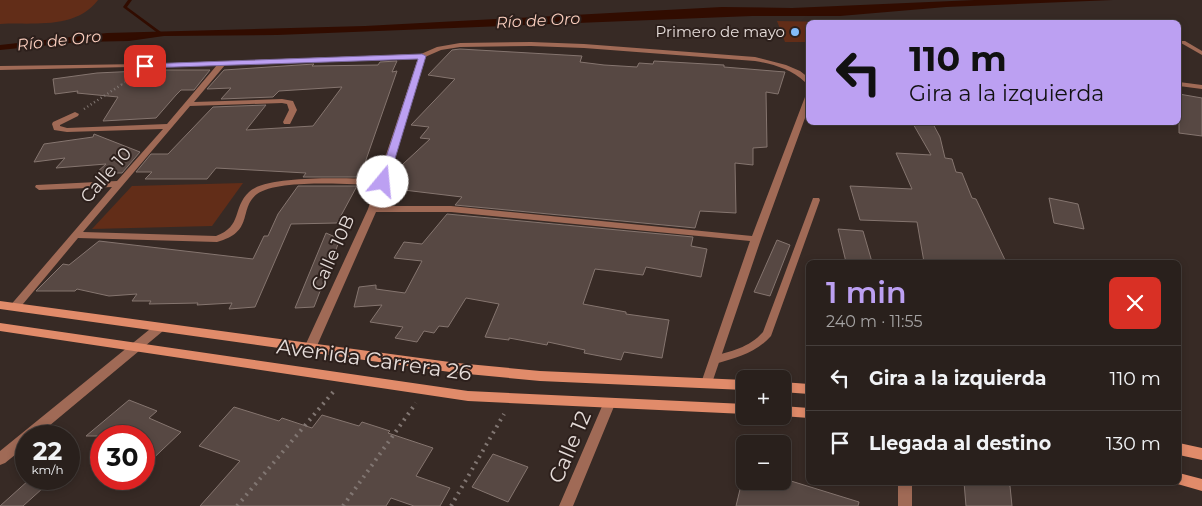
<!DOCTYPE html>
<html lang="es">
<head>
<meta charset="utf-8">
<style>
	body { margin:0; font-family:Montserrat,sans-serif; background:#352d29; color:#f1f3f6; height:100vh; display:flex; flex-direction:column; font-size:19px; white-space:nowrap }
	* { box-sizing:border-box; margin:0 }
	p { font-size:16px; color:#a5a3a3 }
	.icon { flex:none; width:28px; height:28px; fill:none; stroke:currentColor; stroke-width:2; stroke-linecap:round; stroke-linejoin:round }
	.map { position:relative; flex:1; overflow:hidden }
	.panel { position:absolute; left:806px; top:260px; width:375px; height:225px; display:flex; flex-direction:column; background:#29201c; border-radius:8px; box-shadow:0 2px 8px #0003,0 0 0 1px #453e3b }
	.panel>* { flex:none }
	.top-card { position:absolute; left:806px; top:20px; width:375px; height:105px; border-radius:8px; box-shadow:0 2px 8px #0003,0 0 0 1px #453e3b; background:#bca0f2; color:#111; overflow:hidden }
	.buttons { position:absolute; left:736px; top:370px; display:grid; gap:10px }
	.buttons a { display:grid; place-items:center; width:55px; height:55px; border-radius:8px; background:#29201c; box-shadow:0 2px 8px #0003,0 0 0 1px #453e3b; font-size:25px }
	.speed { position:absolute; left:15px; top:425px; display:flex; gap:10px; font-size:25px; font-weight:700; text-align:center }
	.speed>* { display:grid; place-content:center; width:65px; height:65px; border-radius:50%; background:#29201c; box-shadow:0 2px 8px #0003,0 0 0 1px #453e3b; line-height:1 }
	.speed small { font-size:12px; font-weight:400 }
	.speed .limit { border:8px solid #d22; background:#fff; color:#111 }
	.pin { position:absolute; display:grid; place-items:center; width:42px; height:42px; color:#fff; margin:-21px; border-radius:10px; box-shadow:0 2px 8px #0006 }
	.me { position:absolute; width:55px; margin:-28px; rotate:17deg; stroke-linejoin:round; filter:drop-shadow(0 0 4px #0008) }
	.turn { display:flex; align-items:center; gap:18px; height:105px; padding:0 20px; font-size:22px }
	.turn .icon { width:65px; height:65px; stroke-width:2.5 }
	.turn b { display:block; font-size:35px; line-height:42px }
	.round { display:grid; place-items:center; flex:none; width:52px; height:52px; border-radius:8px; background:#352d29 }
	.summary { display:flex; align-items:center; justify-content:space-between; height:85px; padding:0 20px }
	h1 { font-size:30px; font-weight:600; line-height:38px; color:#bca0f2 }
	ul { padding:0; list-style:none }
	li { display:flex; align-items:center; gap:15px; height:65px; padding:0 20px; border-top:1px solid #453e3b }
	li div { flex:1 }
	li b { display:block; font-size:19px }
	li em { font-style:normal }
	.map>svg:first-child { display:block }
	.green { fill:#622d18 }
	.water { fill:#310c00 }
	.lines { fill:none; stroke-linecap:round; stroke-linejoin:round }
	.stream { fill:#310c00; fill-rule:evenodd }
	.building { fill:#574843; stroke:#85756f }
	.path-far2 { stroke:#817672; stroke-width:2; stroke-dasharray:0.5 2.5; stroke-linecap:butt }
	.path-far1 { stroke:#817672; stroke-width:2.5; stroke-dasharray:1 3; stroke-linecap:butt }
	.path { stroke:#817672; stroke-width:4; stroke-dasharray:2 5; stroke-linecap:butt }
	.service { fill:#a06a56; fill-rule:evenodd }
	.minor { fill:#a06a56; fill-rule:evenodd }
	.secondary { fill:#e18b6a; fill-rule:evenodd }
	.route { fill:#bca0f2; stroke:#7a689d }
	.poi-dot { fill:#83bcfa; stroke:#2d201c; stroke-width:2 }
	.labels { text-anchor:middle; stroke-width:4; stroke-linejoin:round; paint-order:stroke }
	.far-poi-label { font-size:15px; fill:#e6ddda; stroke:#2d201c; text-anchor:end }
	.far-water-label { font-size:16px; font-style:italic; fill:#fbcebe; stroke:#2d201c }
	.street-label { font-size:18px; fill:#e6ddda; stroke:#2d201c }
	.near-street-label { font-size:21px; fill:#e6ddda; stroke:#2d201c }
</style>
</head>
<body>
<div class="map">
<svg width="1202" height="506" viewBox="0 0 1202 506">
	<rect width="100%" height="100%" fill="#372a25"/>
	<g class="green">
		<path d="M0,0H98C75,30 34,22 0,24Z"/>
		<polygon points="777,21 831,22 809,22 809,42 785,42"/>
		<polygon points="243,183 212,226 92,229 132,186"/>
	</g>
	<polygon class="water" points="975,0 1113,0 946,7 840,16 752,16 277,35 164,36 129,41 80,42 0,50 0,45 107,33 365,26 722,7 792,8"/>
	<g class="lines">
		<polygon class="stream" points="128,0 132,0 127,7 161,32 161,34 159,34 124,8 123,7"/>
	</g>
	<g class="building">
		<polygon points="460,49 582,56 580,62 604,65 637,67 639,63 653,64 654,61 724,65 724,67 785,72 778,94 766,92 767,147 753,148 753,165 735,163 736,213 700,211 695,228 455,205 462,197 387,188 389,177 430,139 420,138 429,127 411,125 455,79 428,75 452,50"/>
		<polygon points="397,61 392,72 397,71 360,177 303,177 306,173 216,168 207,179 145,179 152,172 136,172 151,154 168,154 213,107 266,105 246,130 313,126 342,87 279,91 273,97 221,99 231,88 207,89 224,70 314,64 312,66 378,65 380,62"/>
		<polygon points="160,70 210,70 194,90 181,90 176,95 156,118 103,121 118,97 77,93 78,91 55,94 53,79 97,73"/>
		<polygon points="1179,94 1202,98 1202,136 1179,133"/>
		<polygon points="912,122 932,122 940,137 945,158 952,159 956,172 962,173 972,198 976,199 1006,262 924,262 917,222 860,220 850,186 912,189 896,153 931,155"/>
		<polygon points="94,134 140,152 122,173 96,173 106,164 56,168 65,158 34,162 44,144 93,137"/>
		<polygon points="298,186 357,186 337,223 291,224 255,307 229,309 232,303 197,305 198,303 149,304 151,301 132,301 137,294 109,296 77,289 75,291 36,291 63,264 69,265 99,241 253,259 264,236 268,236 278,214"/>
		<polygon points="1049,198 1078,204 1084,229 1054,223"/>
		<polygon points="447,214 693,237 691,246 707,249 701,277 646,267 643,275 595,269 583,304 626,312 626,314 669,320 662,358 624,352 621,360 584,353 585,350 548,342 547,345 509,338 509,340 485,337 499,304 466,298 448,327 439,326 434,333 424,331 417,342 395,338 403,327 370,322 382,305 354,307 359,287 376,285 376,289 405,293 422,261 394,258 404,242 422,244"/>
		<polygon points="838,229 863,231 872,262 846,262"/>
		<polygon points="326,233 340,239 314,307 295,308"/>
		<polygon points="777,240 790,245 770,296 754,292"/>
		<polygon points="129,400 157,411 149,418 181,432 144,467 144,436 86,436"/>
		<polygon points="234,407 279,421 282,418 312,428 322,415 359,426 362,422 390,431 388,433 433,448 416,476 450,488 440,506 414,506 391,498 386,506 200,506 240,461 199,446"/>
		<polygon points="493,454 528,467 508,502 472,487"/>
		<polygon points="30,479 53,479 23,506 0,506"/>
		<polygon points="742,481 791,481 859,502 858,506 736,506"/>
		<polygon points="964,482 998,482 1010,486 1012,506 966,506"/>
	</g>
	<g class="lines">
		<polyline class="path-far2" points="122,84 131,78"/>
		<polyline class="path-far1" points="84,109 124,83"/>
		<g class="path">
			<polyline points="237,506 334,391"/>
			<polyline points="343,506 416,403"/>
			<polyline points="451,506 504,414"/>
		</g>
		<g class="service">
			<polygon points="1181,41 1185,41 1202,51 1202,55 1181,43"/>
			<polygon points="1179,82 1202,85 1202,89 1179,86"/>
			<path d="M813,198H819L820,200L771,336C756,353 736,358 715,364L711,363L710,360L711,357C731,351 749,348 763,332Z"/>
		</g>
		<g class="minor">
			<path d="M531,42L584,44L755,57L786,65L800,71L809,78V107L761,239L711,386L707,388L703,386L701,383L750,241L451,212H376L316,348L314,351L310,352L306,351L304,348L368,209L376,185C350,184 277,179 257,194C238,209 255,232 217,242L78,238L18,310H10L9,307L112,187L39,190L35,187L36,185L117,181L163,129L67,132L54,130L52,124L53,122L75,112L79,114L78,116L60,125V126L67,128L167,124L217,65L0,70V66L145,64L421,54L437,47L460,43ZM531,46L584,48L755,61C773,64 791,69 805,82V97L752,236L451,206H378L387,182L386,181L425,57L441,50L460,47ZM418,58L378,179C351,179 268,174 249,192C232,208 243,226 216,236L83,232L190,106L282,103L287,104L289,110L283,122L284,124H290L297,110L293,101L282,99L194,102L225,65Z"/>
			<polygon points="159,324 163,325 165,328 163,331 37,436 26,436 26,446 5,463 0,465 0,451 155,325"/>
			<polygon points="609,399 614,400 615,404 573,506 559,506 603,404 604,400"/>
			<rect x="898" y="482" width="14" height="24"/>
		</g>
		<g class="secondary">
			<polygon points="0,301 457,363 540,371 745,380 745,390 540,381 457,373 0,309"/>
			<polygon points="0,323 468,391 745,404 745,414 468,401 0,331"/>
			<polygon points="782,382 809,384 809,394 782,392"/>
			<polygon points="782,406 809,408 809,418 782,416"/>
			<polygon points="1179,443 1202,448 1202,460 1179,455"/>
			<polygon points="1179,473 1202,479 1202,491 1174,483 1179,482"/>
		</g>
	</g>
	<polygon class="route" points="422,54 426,56 388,182 383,185 378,182 418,59 145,68 141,66 145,64"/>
	<circle class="poi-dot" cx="795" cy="32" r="5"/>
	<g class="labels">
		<g class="far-poi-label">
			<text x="785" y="37">Primero de mayo</text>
		</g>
		<g class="far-water-label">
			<text transform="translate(538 20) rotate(-3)" y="6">Río de Oro</text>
			<text transform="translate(59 40) rotate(-6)" y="6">Río de Oro</text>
		</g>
		<g class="street-label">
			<text transform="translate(106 175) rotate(-49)" y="6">Calle 10</text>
			<text transform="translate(333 253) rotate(-66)" y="6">Calle 10B</text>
		</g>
		<g class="near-street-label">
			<text transform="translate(374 360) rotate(8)" y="7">Avenida Carrera 26</text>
			<text transform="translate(570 447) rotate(-67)" y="7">Calle 12</text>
		</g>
	</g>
</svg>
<div class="buttons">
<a>+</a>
<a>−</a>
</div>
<div class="speed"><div>22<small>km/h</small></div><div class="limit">30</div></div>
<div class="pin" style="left:145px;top:66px;background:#d93025"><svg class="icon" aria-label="arrive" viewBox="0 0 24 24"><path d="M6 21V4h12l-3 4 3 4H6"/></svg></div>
<svg class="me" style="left:383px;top:182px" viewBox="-20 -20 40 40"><circle r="19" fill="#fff"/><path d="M0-13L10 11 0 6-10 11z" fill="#bca0f2"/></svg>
<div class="top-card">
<div class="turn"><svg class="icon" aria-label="left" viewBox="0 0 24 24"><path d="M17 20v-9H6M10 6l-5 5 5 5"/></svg><div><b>110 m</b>Gira a la izquierda</div></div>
</div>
<section class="panel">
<div class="summary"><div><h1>1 min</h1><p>240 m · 11:55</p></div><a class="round" style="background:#d93025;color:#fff"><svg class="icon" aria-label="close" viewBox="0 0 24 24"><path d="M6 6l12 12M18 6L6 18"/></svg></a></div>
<ul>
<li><svg class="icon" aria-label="left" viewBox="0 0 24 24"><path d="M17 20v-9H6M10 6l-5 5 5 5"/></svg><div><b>Gira a la izquierda</b></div><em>110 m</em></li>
<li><svg class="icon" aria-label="arrive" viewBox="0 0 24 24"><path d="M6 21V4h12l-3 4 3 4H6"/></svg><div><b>Llegada al destino</b></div><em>130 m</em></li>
</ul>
</section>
</div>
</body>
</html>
